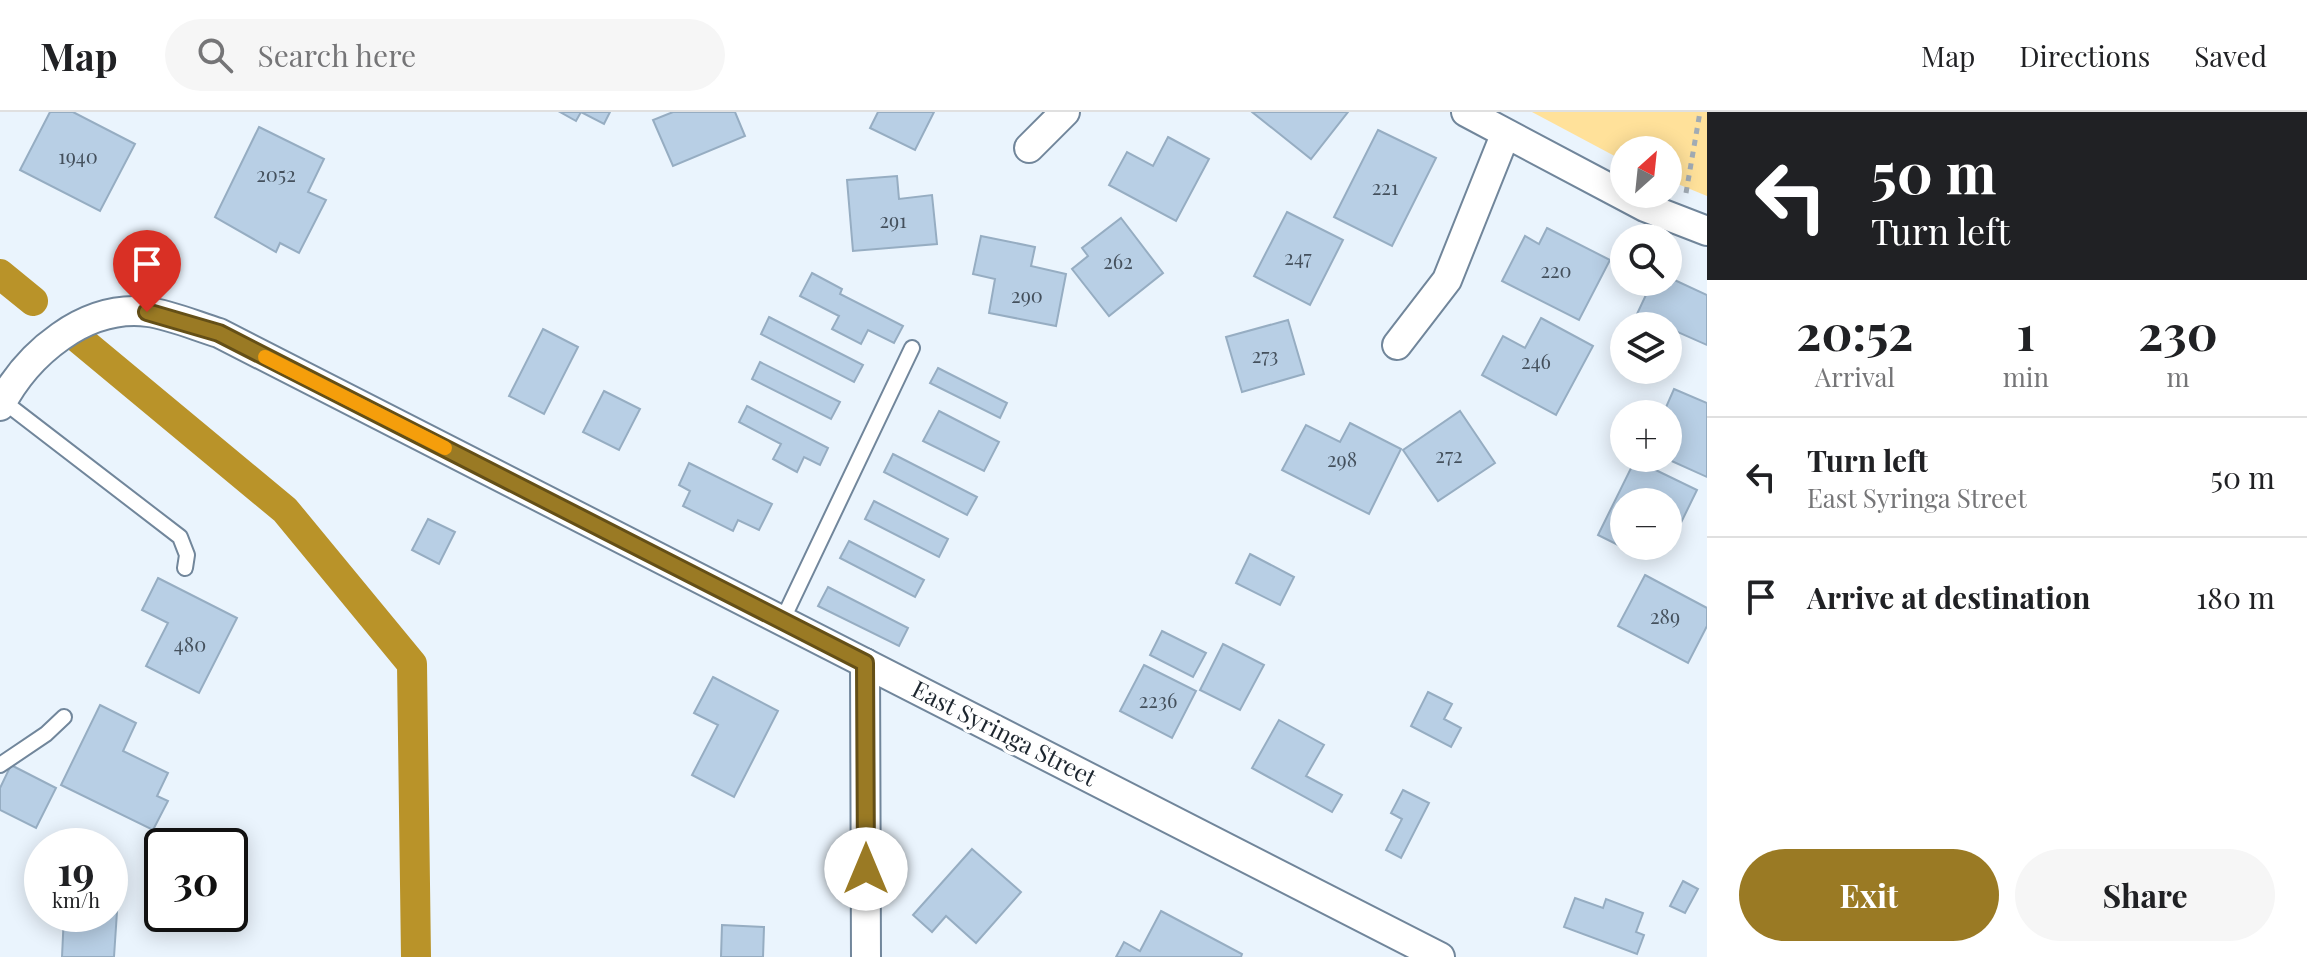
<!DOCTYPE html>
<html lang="en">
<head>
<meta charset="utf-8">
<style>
	body { margin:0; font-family:"Playfair Display",serif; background:#f6f6f6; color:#202124; height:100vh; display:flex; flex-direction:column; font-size:30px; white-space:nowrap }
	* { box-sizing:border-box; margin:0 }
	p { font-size:26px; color:#757577 }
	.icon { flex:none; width:44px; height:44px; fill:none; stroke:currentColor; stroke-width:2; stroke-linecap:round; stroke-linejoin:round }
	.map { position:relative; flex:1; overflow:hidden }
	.panel { display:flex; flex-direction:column; background:#fff; width:600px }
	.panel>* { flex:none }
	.hud { background:#202124; color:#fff; overflow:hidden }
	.needle { width:52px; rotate:27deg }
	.controls { position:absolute; left:1610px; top:24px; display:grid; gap:16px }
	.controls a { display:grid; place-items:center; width:72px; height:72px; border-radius:50%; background:#fff; box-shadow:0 4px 20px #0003; font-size:40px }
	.speed { position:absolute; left:24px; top:716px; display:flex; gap:16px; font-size:40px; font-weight:700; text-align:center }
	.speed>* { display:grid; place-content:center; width:104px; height:104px; border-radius:50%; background:#fff; box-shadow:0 4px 20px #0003; line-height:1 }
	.speed small { font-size:20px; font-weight:400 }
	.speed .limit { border:4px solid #111; border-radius:12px; background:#fff; color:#111 }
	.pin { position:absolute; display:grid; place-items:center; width:68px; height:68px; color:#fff; margin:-82px -34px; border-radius:50% 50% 50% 0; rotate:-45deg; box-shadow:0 0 8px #0007 }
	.pin .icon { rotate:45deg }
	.me { position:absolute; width:88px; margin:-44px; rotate:0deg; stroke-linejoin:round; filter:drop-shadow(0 0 6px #0008) }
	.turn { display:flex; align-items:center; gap:28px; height:168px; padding:0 32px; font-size:36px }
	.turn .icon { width:104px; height:104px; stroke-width:2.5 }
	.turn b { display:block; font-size:56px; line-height:68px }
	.eta { display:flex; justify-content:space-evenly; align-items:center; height:136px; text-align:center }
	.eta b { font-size:48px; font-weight:700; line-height:56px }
	.action { display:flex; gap:16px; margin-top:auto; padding:16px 32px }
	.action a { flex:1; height:92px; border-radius:48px; background:#9a7a24; color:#fff; font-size:32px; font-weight:700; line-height:92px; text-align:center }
	.action a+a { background:#f6f6f6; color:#202124 }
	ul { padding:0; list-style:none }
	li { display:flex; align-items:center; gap:24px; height:120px; padding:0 32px; border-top:2px solid #e0e0e0 }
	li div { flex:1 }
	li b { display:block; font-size:30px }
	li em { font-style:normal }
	header { display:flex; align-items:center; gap:48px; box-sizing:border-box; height:112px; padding:0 40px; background:#fff; border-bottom:2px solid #e0e0e0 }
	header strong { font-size:38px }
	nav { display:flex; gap:44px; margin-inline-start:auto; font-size:28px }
	.search { width:560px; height:72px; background:#f6f6f6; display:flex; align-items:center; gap:20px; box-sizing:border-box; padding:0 28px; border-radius:44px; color:#757577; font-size:30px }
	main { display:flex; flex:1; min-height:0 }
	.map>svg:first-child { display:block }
	.green { fill:#ffe19a }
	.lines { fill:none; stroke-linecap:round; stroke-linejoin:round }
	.canal { stroke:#b99329; stroke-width:30 }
	.building { fill:#b8cfe5; stroke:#96adc2; stroke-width:2 }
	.lane-casing { stroke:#71869b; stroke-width:18 }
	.street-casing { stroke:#71869b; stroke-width:32 }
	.path { stroke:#a1abb4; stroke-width:5; stroke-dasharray:6 6; stroke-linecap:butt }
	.lane { stroke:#fff; stroke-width:14 }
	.street { stroke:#fff; stroke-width:28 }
	.route-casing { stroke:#644f17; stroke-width:20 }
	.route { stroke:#9a7a24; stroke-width:14 }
	.slow { stroke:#f59e0b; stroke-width:14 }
	.labels { text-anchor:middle; stroke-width:7; stroke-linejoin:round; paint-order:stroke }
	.number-label { font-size:20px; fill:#44505c }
	.street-label { font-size:24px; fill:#1d262f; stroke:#fff }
</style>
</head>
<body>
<header>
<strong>Map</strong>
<div class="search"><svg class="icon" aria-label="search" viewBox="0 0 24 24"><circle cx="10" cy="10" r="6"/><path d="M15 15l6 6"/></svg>Search here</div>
<nav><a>Map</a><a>Directions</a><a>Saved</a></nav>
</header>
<main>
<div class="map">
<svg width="1707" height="845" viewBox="0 0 1707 845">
	<rect width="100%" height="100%" fill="#eaf4fd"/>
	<polygon class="green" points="1532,0 1707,0 1707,84 1668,68 1668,38 1624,38 1624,49"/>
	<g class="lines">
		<g class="canal">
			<polyline points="0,162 33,189"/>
			<polyline points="73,222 285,398 412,552 416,845"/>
		</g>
	</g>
	<g class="building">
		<polygon points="50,0 73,0 135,32 100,99 20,58"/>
		<polygon points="560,0 610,0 604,12 581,0 576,9"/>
		<polygon points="673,0 735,0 745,24 673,54 653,8"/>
		<polygon points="878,0 934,0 915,38 870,16"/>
		<polygon points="1252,0 1348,0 1311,47"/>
		<polygon points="259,15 324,47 308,80 326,88 299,141 280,131 276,140 215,105"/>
		<polygon points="1378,18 1436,46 1392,134 1334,105"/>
		<polygon points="1168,25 1209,47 1176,109 1109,73 1127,40 1153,54"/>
		<polygon points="897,64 899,87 932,83 937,132 853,139 847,68"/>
		<polygon points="1287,100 1343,128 1310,193 1254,164"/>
		<polygon points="1121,106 1163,161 1109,204 1072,157 1088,144 1082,136"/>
		<polygon points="1547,116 1610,148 1579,208 1502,169 1525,124 1539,132"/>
		<polygon points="981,124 1035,135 1031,154 1066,162 1056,214 989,201 995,167 973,162"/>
		<polygon points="812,161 842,177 840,182 903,214 894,231 868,218 861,232 832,217 839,204 800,184"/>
		<polygon points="1668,165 1707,183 1707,233 1637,202 1652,170 1668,170"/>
		<polygon points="769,205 863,253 854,270 761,222"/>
		<polygon points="1541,206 1593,234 1556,303 1482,263 1503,224 1525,236"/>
		<polygon points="1288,208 1304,262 1242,280 1226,225"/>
		<polygon points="543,217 578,235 544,302 509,284"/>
		<polygon points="760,250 840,290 831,307 752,267"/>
		<polygon points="938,256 1007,291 1000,306 930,271"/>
		<polygon points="1674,277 1707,291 1707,365 1665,346 1668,346 1668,302 1663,302"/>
		<polygon points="604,279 640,297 619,338 583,320"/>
		<polygon points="747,294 828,336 820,353 804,345 797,360 773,347 781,332 739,310"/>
		<polygon points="939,299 999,330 984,359 923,329"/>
		<polygon points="1460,299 1495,351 1438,389 1403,338"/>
		<polygon points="1350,311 1401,337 1369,402 1282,358 1306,313 1340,330"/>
		<polygon points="893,342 977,385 967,403 884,360"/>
		<polygon points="1635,348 1697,378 1671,431 1668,429 1668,390 1624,390 1624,434 1648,434 1642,445 1598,423"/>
		<polygon points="689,351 772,392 759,418 738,408 733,419 683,394 690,379 679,373"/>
		<polygon points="874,389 948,427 939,445 865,407"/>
		<polygon points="428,407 455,420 439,452 412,438"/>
		<polygon points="849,429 924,468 915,485 840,446"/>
		<polygon points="1250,442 1294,465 1280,493 1236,471"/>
		<polygon points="1645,463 1707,496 1707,514 1688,551 1618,514"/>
		<polygon points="158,466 237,506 199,581 146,554 168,511 142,498"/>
		<polygon points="828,475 908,516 899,534 818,494"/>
		<polygon points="1162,519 1206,541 1193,565 1150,543"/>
		<polygon points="1223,532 1264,553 1240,598 1200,578"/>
		<polygon points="1144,553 1196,579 1172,626 1120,599"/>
		<polygon points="713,565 778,599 734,685 692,663 718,613 694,601"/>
		<polygon points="1428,580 1452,592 1444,607 1461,616 1451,635 1411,614"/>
		<polygon points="100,593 136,611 123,639 168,661 157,684 168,689 153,718 61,673"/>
		<polygon points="1279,608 1324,633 1306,664 1342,683 1332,700 1252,656"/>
		<polygon points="11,653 56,676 36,716 0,698 0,676"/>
		<polygon points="1403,678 1429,691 1401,746 1386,738 1402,707 1391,701"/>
		<polygon points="972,737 1021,780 976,831 946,804 932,820 913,803"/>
		<polygon points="110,769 119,769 114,845 62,845 64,802 110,802"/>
		<polygon points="1683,769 1698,777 1685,801 1670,794"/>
		<polygon points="1575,786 1603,796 1606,787 1643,801 1636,820 1644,823 1637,842 1564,815"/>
		<polygon points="1161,799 1242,842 1241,845 1116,845 1124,830 1140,839"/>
		<polygon points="722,813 764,815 763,845 721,845"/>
	</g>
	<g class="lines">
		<g class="lane-casing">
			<g id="lane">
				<polyline points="3,289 180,425 187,443 185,456"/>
				<polyline points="782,509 912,236"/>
				<polyline points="0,653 46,622 64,605"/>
			</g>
		</g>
		<g class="street-casing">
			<g id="street">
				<polyline points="1466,0 1645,95 1707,119"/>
				<polyline points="1029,36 1065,0"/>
				<polyline points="1397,233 1447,168 1505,23"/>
				<path d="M0,294C27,242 85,192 148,200C171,203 196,214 219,221L1440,845"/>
				<polyline points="865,551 866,845"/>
			</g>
		</g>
		<polyline class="path" points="1686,81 1700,0"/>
		<use href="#lane" class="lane"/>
		<use href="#street" class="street"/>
	</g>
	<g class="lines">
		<g class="route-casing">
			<polyline id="route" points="147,200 219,221 865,551 866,757"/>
		</g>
		<use href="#route" class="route"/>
		<polyline class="slow" points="265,245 445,336"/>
	</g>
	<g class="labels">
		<g class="number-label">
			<text x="78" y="52">1940</text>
			<text x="276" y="70">2052</text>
			<text x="1385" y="83">221</text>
			<text x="893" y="116">291</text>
			<text x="1298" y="153">247</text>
			<text x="1118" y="157">262</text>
			<text x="1556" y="166">220</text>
			<text x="1027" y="191">290</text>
			<text x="1265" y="251">273</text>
			<text x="1536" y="257">246</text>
			<text x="1449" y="351">272</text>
			<text x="1342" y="355">298</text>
			<text x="1665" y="512">289</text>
			<text x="190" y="540">480</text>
			<text x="1158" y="596">2236</text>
		</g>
		<g class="street-label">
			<text transform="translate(1004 622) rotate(27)" y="8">East Syringa Street</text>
		</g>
	</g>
</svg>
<div class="controls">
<a><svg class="needle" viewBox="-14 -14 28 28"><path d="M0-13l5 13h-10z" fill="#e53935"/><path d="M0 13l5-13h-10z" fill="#757577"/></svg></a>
<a><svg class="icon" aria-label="search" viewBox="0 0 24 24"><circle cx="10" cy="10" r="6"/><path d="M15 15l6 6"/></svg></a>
<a><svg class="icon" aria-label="layers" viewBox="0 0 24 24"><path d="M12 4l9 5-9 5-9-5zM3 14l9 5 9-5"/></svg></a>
<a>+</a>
<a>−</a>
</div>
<div class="speed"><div>19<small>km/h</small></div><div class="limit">30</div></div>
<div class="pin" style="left:147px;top:200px;background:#d93025"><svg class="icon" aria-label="arrive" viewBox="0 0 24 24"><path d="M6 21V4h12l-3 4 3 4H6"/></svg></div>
<svg class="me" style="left:866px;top:757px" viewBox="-20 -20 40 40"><circle r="19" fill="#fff"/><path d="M0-13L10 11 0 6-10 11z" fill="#9a7a24"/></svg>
</div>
<section class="panel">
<div class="hud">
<div class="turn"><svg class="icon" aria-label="left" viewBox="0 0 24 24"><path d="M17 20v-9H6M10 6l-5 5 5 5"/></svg><div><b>50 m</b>Turn left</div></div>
</div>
<div class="eta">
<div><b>20:52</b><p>Arrival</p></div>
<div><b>1</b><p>min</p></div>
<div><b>230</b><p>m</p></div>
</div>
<ul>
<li><svg class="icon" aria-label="left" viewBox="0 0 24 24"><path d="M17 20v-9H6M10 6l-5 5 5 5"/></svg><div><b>Turn left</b><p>East Syringa Street</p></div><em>50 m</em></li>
<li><svg class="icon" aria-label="arrive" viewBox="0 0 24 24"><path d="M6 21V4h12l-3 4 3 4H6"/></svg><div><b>Arrive at destination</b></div><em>180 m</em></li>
</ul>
<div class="action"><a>Exit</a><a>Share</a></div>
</section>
</main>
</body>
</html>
